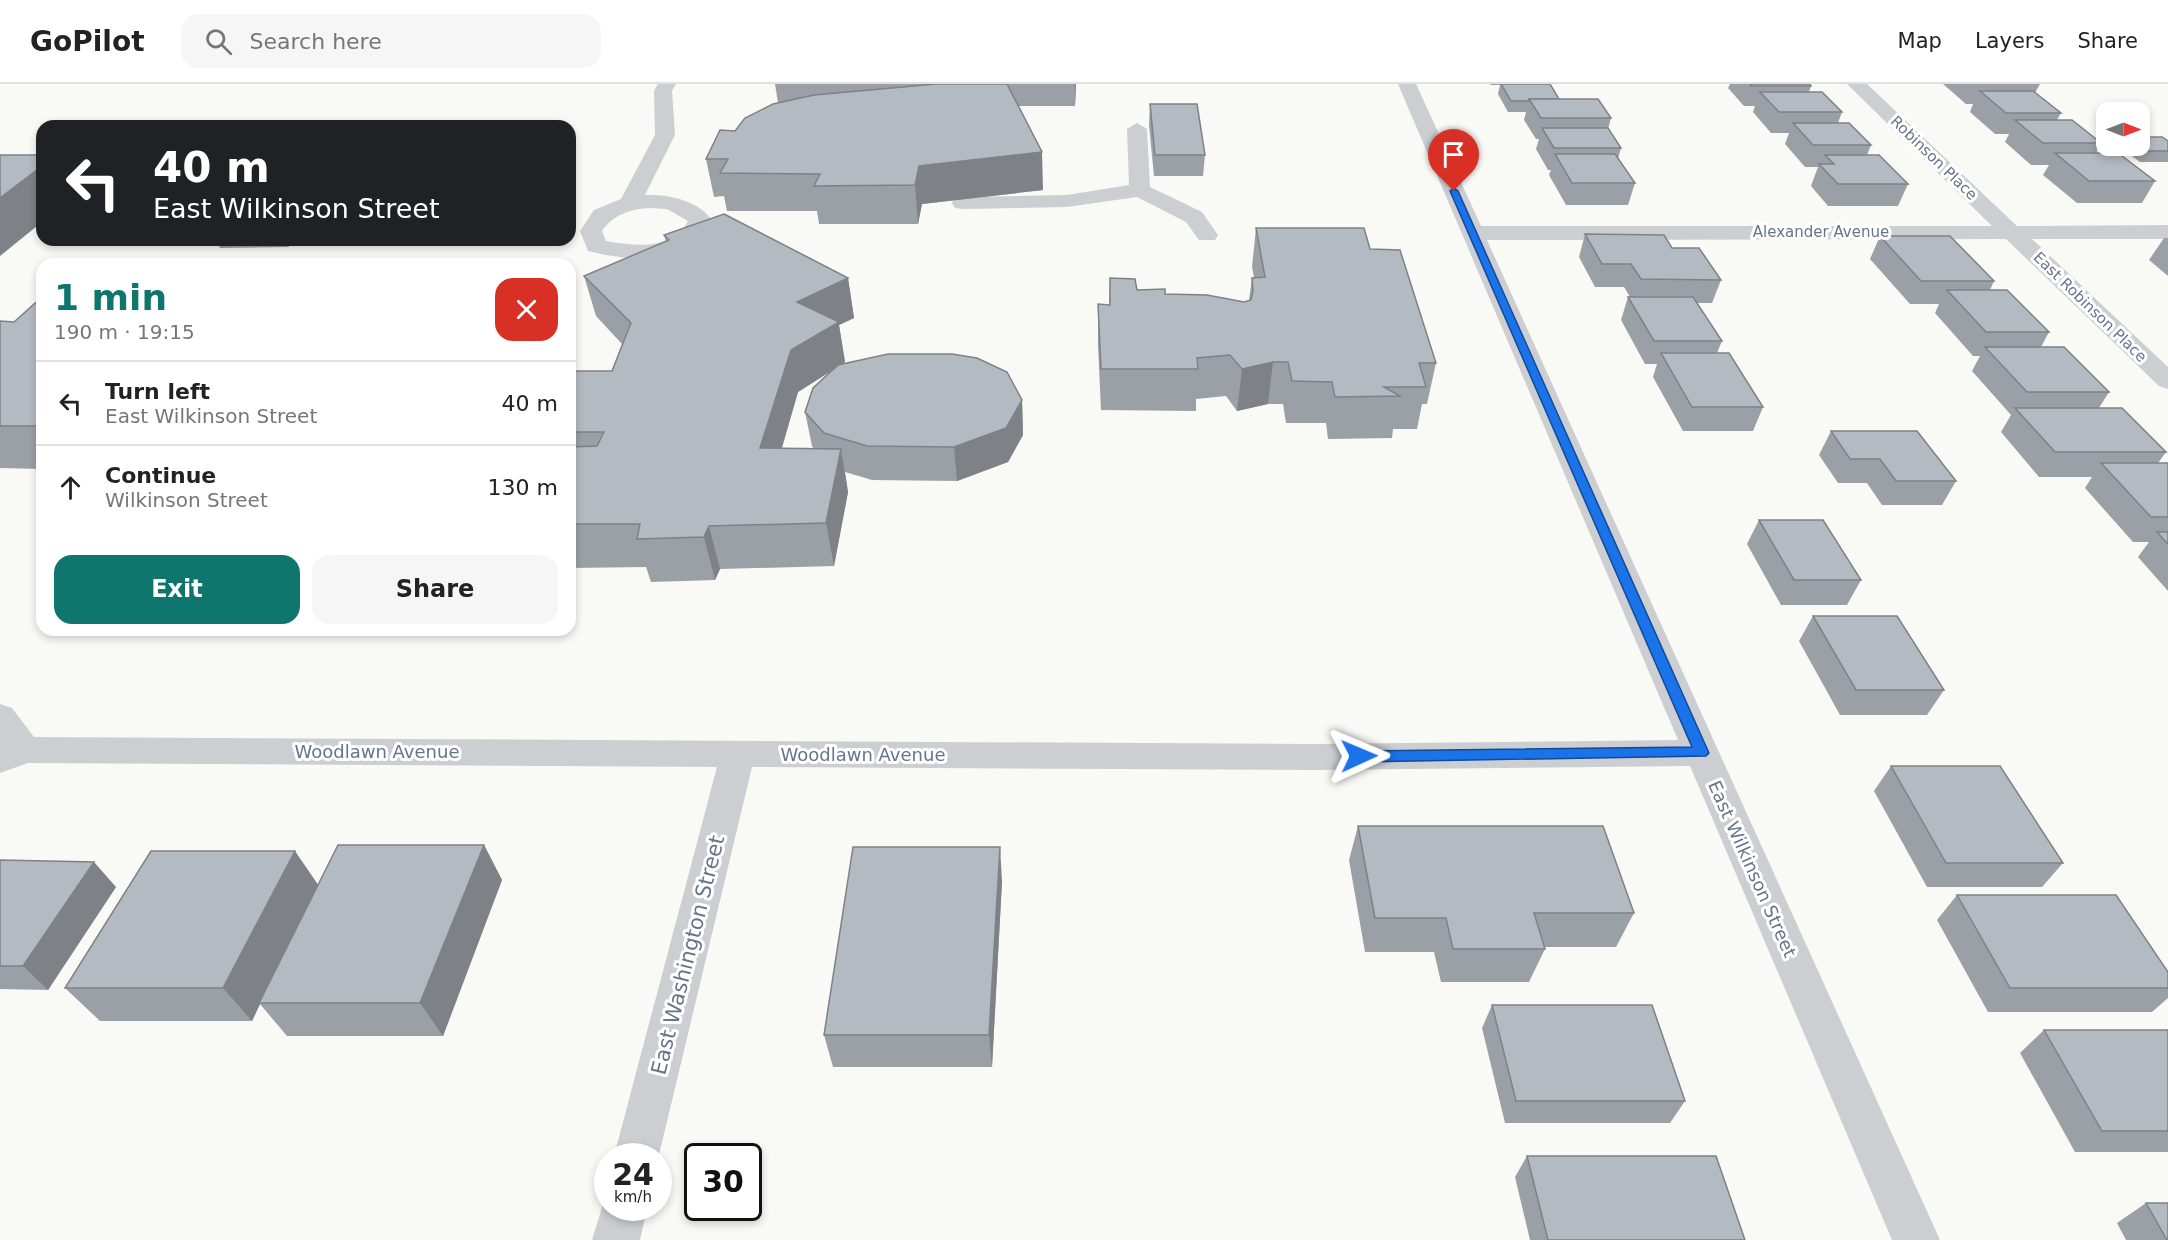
<!DOCTYPE html>
<html lang="en">
<head>
<meta charset="utf-8">
<style>
	body { margin:0; font-family:"DejaVu Sans",sans-serif; background:#f6f6f6; color:#222; height:100vh; display:flex; flex-direction:column; font-size:22px; white-space:nowrap }
	* { box-sizing:border-box; margin:0 }
	p { font-size:20px; color:#767676 }
	.icon { flex:none; width:33px; height:33px; fill:none; stroke:currentColor; stroke-width:2; stroke-linecap:round; stroke-linejoin:round }
	.map { position:relative; flex:1; overflow:hidden }
	.details { position:absolute; left:36px; top:174px; width:540px; height:378px; display:flex; flex-direction:column; background:#fff; border-radius:18px; box-shadow:0 3px 9px #0003 }
	.details>* { flex:none }
	.guide { position:absolute; left:36px; top:36px; width:540px; height:126px; border-radius:18px; box-shadow:0 3px 9px #0003; background:#202124; color:#fff; overflow:hidden }
	.needle { width:39px; rotate:90deg }
	.controls { position:absolute; left:2096px; top:18px; display:grid; gap:12px }
	.controls a { display:grid; place-items:center; width:54px; height:54px; border-radius:12px; background:#fff; box-shadow:0 3px 9px #0003; font-size:30px }
	.speed { position:absolute; left:594px; top:1059px; display:flex; gap:12px; font-size:30px; font-weight:700; text-align:center }
	.speed>* { display:grid; place-content:center; width:78px; height:78px; border-radius:50%; background:#fff; box-shadow:0 3px 9px #0003; line-height:1 }
	.speed small { font-size:15px; font-weight:400 }
	.speed .limit { border:3px solid #111; border-radius:9px; background:#fff; color:#111 }
	.pin { position:absolute; display:grid; place-items:center; width:51px; height:51px; color:#fff; margin:-62px -26px; border-radius:50% 50% 50% 0; rotate:-45deg; box-shadow:0 0 6px #0007 }
	.pin .icon { rotate:45deg }
	.me { position:absolute; width:66px; margin:-33px; rotate:89deg; stroke-linejoin:round; filter:drop-shadow(0 0 4px #0008) }
	.turn { display:flex; align-items:center; gap:21px; height:126px; padding:0 18px; font-size:27px }
	.turn .icon { width:78px; height:78px; stroke-width:2.5 }
	.turn b { display:block; font-size:42px; line-height:51px }
	.round { display:grid; place-items:center; flex:none; width:63px; height:63px; border-radius:18px; background:#f6f6f6 }
	.overview { display:flex; align-items:center; justify-content:space-between; height:102px; padding:0 18px }
	h1 { font-size:36px; font-weight:700; line-height:45px; color:#0f766e }
	.primary-button { display:flex; gap:12px; margin-top:auto; padding:12px 18px }
	.primary-button a { flex:1; height:69px; border-radius:18px; background:#0f766e; color:#fff; font-size:24px; font-weight:700; line-height:69px; text-align:center }
	.primary-button a+a { background:#f6f6f6; color:#222 }
	ul { padding:0; list-style:none }
	li { display:flex; align-items:center; gap:18px; height:84px; padding:0 18px; border-top:2px solid #e0e0e0 }
	li div { flex:1 }
	li b { display:block; font-size:22px }
	li em { font-style:normal }
	header { display:flex; align-items:center; gap:36px; box-sizing:border-box; height:84px; padding:0 30px; background:#fff; border-bottom:2px solid #e0e0e0 }
	header strong { font-size:28px }
	nav { display:flex; gap:33px; margin-inline-start:auto; font-size:21px }
	.search { width:420px; height:54px; background:#f6f6f6; display:flex; align-items:center; gap:15px; box-sizing:border-box; padding:0 21px; border-radius:18px; color:#767676; font-size:22px }
	.map>svg:first-child { display:block }
	.lines { fill:none; stroke-linecap:round; stroke-linejoin:round }
	.minor { fill:#ccced2; fill-rule:evenodd }
	.wall { fill:#9ba0a6; fill-rule:evenodd }
	.shaded-wall { fill:#7e8287 }
	.building { fill:#b4bac1; stroke:#7e8287; stroke-width:1.5 }
	.route { fill:#1a73e8; stroke:#114b97; stroke-width:1.5 }
	.labels { text-anchor:middle; stroke-width:6; stroke-linejoin:round; paint-order:stroke }
	.far-street-label { font-size:15px; fill:#65758a; stroke:#fff }
	.street-label { font-size:18px; fill:#65758a; stroke:#fff }
	.near-street-label { font-size:21px; fill:#65758a; stroke:#fff }
</style>
</head>
<body>
<header>
<strong>GoPilot</strong>
<div class="search"><svg class="icon" aria-label="search" viewBox="0 0 24 24"><circle cx="10" cy="10" r="6"/><path d="M15 15l6 6"/></svg>Search here</div>
<nav><a>Map</a><a>Layers</a><a>Share</a></nav>
</header>
<div class="map">
<svg width="2168" height="1156" viewBox="0 0 2168 1156">
	<rect width="100%" height="100%" fill="#f9f9f6"/>
	<g class="lines">
		<g class="minor">
			<path d="M658,0H676L672,7L675,51L645,111C667,110 698,116 711,135C707,143 703,153 696,159C668,182 620,175 588,167L580,147L594,126L621,115L655,51L654,7ZM650,124L667,125L688,137C673,167 634,162 606,157L602,147C613,131 630,125 650,124Z"/>
			<polygon points="1398,0 1416,0 1481,142 1992,142 1847,0 1867,0 2017,142 2168,141 2168,155 2032,155 2168,283 2168,305 2159,302 2006,155 1487,156 1940,1156 1892,1156 1690,682 1313,686 752,683 658,1075 658,1072 614,1072 717,683 28,679 0,689 0,620 12,624 34,653 1313,660 1678,656"/>
			<polygon points="1137,39 1147,45 1150,103 1202,128 1218,151 1215,156 1199,156 1186,138 1137,113 1067,123 963,125 955,124 952,119 955,114 963,113 1067,111 1129,101 1127,45"/>
			<polygon points="607,1107 608,1124 647,1124 640,1156 592,1156"/>
		</g>
	</g>
	<g class="wall">
		<polygon points="775,0 1076,0 1075,22 1018,22 1043,106 922,120 918,140 819,140 817,127 727,127 724,112 714,113 706,75 735,47 778,19"/>
		<polygon points="1490,0 1550,0 1559,15 1611,34 1608,45 1621,64 1618,75 1635,99 1628,121 1566,121 1549,91 1551,86 1548,86 1536,65 1539,55 1536,55 1524,36 1526,28 1508,28 1498,10 1500,1 1491,1"/>
		<polygon points="1730,0 1810,0 1811,2 1809,8 1842,28 1838,39 1871,61 1867,71 1908,100 1898,122 1828,122 1811,102 1818,83 1805,83 1785,60 1789,49 1771,49 1753,28 1755,22 1744,22 1728,4"/>
		<polygon points="1943,0 2040,0 2035,9 2061,29 2057,36 2101,59 2096,69 2155,97 2142,119 2077,119 2043,91 2049,81 2031,81 2005,58 2009,50 1995,50 1970,28 1973,20 1966,20"/>
		<polygon points="1150,20 1205,71 1203,92 1154,92 1149,41"/>
		<polygon points="2168,57 2168,78 2140,78 2121,64 2122,62 2139,62"/>
		<polygon points="1256,144 1370,165 1436,279 1427,320 1422,320 1417,345 1393,345 1392,354 1328,355 1326,339 1286,339 1283,320 1268,320 1237,327 1226,312 1196,315 1196,327 1101,326 1098,261 1098,220 1109,221 1110,194 1137,206 1165,210 1244,218 1249,216 1252,194 1254,193 1252,183"/>
		<polygon points="1585,150 1672,164 1721,196 1712,219 1697,219 1722,257 1717,269 1763,323 1753,347 1683,347 1653,293 1657,280 1645,280 1621,236 1628,213 1630,213 1624,203 1595,203 1579,173"/>
		<path d="M664,151L848,194L854,234L839,241L845,278L842,281L1022,316L1023,351L1008,378L957,397L872,396L845,388L848,408L834,482L720,485L715,496L651,498L646,483L570,484V287H612L622,260L596,232L584,192L666,158ZM833,286L805,328L812,362L814,365L782,364L798,308Z"/>
		<polygon points="1880,152 1994,197 1990,206 2049,248 2041,263 2109,308 2099,324 2166,368 2158,379 2168,379 2168,507 2138,473 2149,458 2133,458 2085,404 2092,393 2039,393 2001,348 2011,331 1972,287 1980,272 1973,272 1935,229 1939,220 1910,220 1870,175"/>
		<polygon points="2164,154 2168,154 2168,192 2149,176"/>
		<polygon points="216,156 295,156 288,163 220,164"/>
		<polygon points="42,213 42,385 0,384 0,237 14,238"/>
		<polygon points="1831,347 1956,397 1942,421 1882,421 1867,399 1838,399 1819,371"/>
		<polygon points="1759,436 1861,496 1847,521 1781,521 1747,460"/>
		<polygon points="1813,532 1944,606 1927,631 1840,631 1799,557"/>
		<polygon points="1891,682 2063,779 2042,803 1927,803 1874,707"/>
		<polygon points="1358,742 1634,829 1616,863 1544,863 1545,865 1529,898 1441,898 1434,868 1365,868 1349,776"/>
		<polygon points="484,761 502,796 443,952 287,952 260,920 252,937 100,937 65,904 319,800"/>
		<polygon points="0,776 116,803 48,906 0,905"/>
		<polygon points="1002,797 992,983 833,983 824,951"/>
		<polygon points="1957,811 2168,888 2168,914 2152,928 1988,928 1937,836"/>
		<polygon points="1492,921 1685,1017 1670,1039 1505,1039 1482,944"/>
		<polygon points="2044,946 2168,946 2168,1068 2075,1068 2020,969"/>
		<polygon points="1527,1072 1745,1156 1530,1156 1515,1093"/>
		<polygon points="2146,1119 2168,1156 2126,1156 2117,1139"/>
	</g>
	<g class="shaded-wall">
		<polygon points="1075,0 1076,0 1075,22"/>
		<polygon points="1042,68 1043,106 922,120 918,140 915,101 919,82"/>
		<polygon points="42,82 42,138 0,172 0,114"/>
		<polygon points="285,156 295,156 288,163"/>
		<polygon points="848,194 854,234 839,241 845,278 798,308 769,407 760,364 797,218"/>
		<polygon points="1273,278 1268,320 1237,327 1242,285"/>
		<polygon points="1022,316 1023,351 1008,378 957,397 954,363"/>
		<polygon points="841,365 848,408 834,482 826,439"/>
		<polygon points="709,442 720,485 715,496 704,453"/>
		<polygon points="484,761 502,796 443,952 420,919"/>
		<polygon points="1000,763 1002,797 992,983 989,951"/>
		<polygon points="295,767 319,802 259,919 260,920 252,937 223,904"/>
		<polygon points="94,778 116,803 48,906 23,882"/>
	</g>
	<g class="building">
		<polygon points="936,0 1007,0 1042,68 919,82 915,101 814,102 820,90 720,89 728,75 706,75 720,46 735,47 745,34 773,20 814,11"/>
		<polygon points="1501,0 1550,0 1559,15 1529,15 1529,17 1511,17"/>
		<polygon points="1750,0 1810,0 1811,2 1751,2"/>
		<polygon points="1980,7 2033,7 2061,29 2006,29"/>
		<polygon points="1760,8 1822,8 1842,28 1779,28"/>
		<polygon points="1529,15 1598,15 1611,34 1541,34"/>
		<polygon points="1150,20 1197,20 1205,71 1155,71"/>
		<polygon points="2015,36 2072,36 2101,59 2043,59"/>
		<polygon points="1793,39 1849,39 1871,61 1813,61"/>
		<polygon points="1542,44 1608,44 1621,64 1554,64"/>
		<polygon points="2139,53 2162,53 2168,57 2168,67 2147,67 2139,61"/>
		<polygon points="2055,69 2118,69 2155,97 2089,97"/>
		<polygon points="1555,70 1615,70 1635,99 1572,99"/>
		<polygon points="0,71 42,71 42,82 0,114"/>
		<polygon points="1825,71 1879,71 1908,100 1838,100 1819,80 1834,80"/>
		<polygon points="724,130 848,194 797,218 839,238 791,266 760,364 841,365 826,439 709,442 704,453 637,455 640,440 570,440 570,363 597,362 604,348 570,348 570,287 612,287 631,239 584,192 669,156 664,151"/>
		<polygon points="1256,144 1364,144 1370,165 1400,166 1436,279 1419,279 1426,303 1384,303 1400,312 1335,313 1332,298 1292,297 1288,278 1273,278 1242,285 1230,271 1197,274 1198,285 1101,285 1098,220 1110,221 1110,194 1135,195 1137,206 1165,205 1165,210 1207,211 1244,218 1251,216 1253,207 1252,194 1265,193"/>
		<polygon points="1585,150 1664,151 1672,164 1699,164 1721,196 1641,195 1631,180 1602,180"/>
		<polygon points="1880,152 1950,152 1994,197 1921,197"/>
		<polygon points="1947,206 2007,206 2049,248 1986,248"/>
		<polygon points="42,213 42,342 0,342 0,237 14,238"/>
		<polygon points="1628,213 1693,213 1722,257 1654,257"/>
		<polygon points="1985,263 2064,263 2109,308 2027,308"/>
		<polygon points="1661,269 1729,269 1763,323 1692,323"/>
		<polygon points="888,270 952,270 977,274 1007,288 1022,316 1006,344 954,363 867,362 824,349 805,328 813,304 838,281"/>
		<polygon points="2015,324 2122,324 2166,368 2055,368"/>
		<polygon points="1831,347 1917,347 1956,397 1896,397 1880,375 1850,375"/>
		<polygon points="2101,379 2168,379 2168,433 2151,433"/>
		<polygon points="1759,436 1823,436 1861,496 1794,496"/>
		<polygon points="2157,448 2168,448 2168,460"/>
		<polygon points="1813,532 1897,532 1944,606 1856,606"/>
		<polygon points="1891,682 2000,682 2063,779 1946,779"/>
		<polygon points="1358,742 1603,742 1634,829 1534,829 1545,865 1453,865 1446,834 1375,834"/>
		<polygon points="338,761 484,761 420,919 259,919"/>
		<polygon points="853,763 1000,763 989,951 824,951"/>
		<polygon points="151,767 295,767 223,904 65,904"/>
		<polygon points="0,776 94,778 23,882 0,882"/>
		<polygon points="1957,811 2116,811 2168,888 2168,904 2010,904"/>
		<polygon points="1492,921 1652,921 1685,1017 1516,1017"/>
		<polygon points="2044,946 2168,946 2168,1047 2102,1047"/>
		<polygon points="1527,1072 1716,1072 1745,1156 1548,1156"/>
		<polygon points="2146,1119 2168,1119 2168,1156 2167,1156"/>
	</g>
	<polygon class="route" points="1454,104 1458,107 1709,669 1706,672 1359,678 1351,672 1359,667 1692,663 1450,107"/>
	<g class="labels">
		<g class="far-street-label">
			<text transform="translate(1934 74) rotate(44)" y="5">Robinson Place</text>
			<text x="1821" y="153">Alexander Avenue</text>
			<text transform="translate(2090 223) rotate(44)" y="5">East Robinson Place</text>
		</g>
		<g class="street-label">
			<text x="377" y="674">Woodlawn Avenue</text>
			<text x="863" y="677">Woodlawn Avenue</text>
			<text transform="translate(1752 785) rotate(66)" y="6">East Wilkinson Street</text>
		</g>
		<g class="near-street-label">
			<text transform="translate(688 871) rotate(-76)" y="7">East Washington Street</text>
		</g>
	</g>
</svg>
<div class="controls">
<a><svg class="needle" viewBox="-14 -14 28 28"><path d="M0-13l5 13h-10z" fill="#e53935"/><path d="M0 13l5-13h-10z" fill="#767676"/></svg></a>
</div>
<div class="speed"><div>24<small>km/h</small></div><div class="limit">30</div></div>
<div class="pin" style="left:1454px;top:107px;background:#d93025"><svg class="icon" aria-label="arrive" viewBox="0 0 24 24"><path d="M6 21V4h12l-3 4 3 4H6"/></svg></div>
<svg class="me" style="left:1359px;top:672px" viewBox="-20 -20 40 40"><path d="M0-17L14 15 0 8-14 15z" fill="#1a73e8" stroke="#fff" stroke-width="4"/></svg>
<div class="guide">
<div class="turn"><svg class="icon" aria-label="left" viewBox="0 0 24 24"><path d="M17 20v-9H6M10 6l-5 5 5 5"/></svg><div><b>40 m</b>East Wilkinson Street</div></div>
</div>
<section class="details">
<div class="overview"><div><h1>1 min</h1><p>190 m · 19:15</p></div><a class="round" style="background:#d93025;color:#fff"><svg class="icon" aria-label="close" viewBox="0 0 24 24"><path d="M6 6l12 12M18 6L6 18"/></svg></a></div>
<ul>
<li><svg class="icon" aria-label="left" viewBox="0 0 24 24"><path d="M17 20v-9H6M10 6l-5 5 5 5"/></svg><div><b>Turn left</b><p>East Wilkinson Street</p></div><em>40 m</em></li>
<li><svg class="icon" aria-label="ahead" viewBox="0 0 24 24"><path d="M12 20V5M6 11l6-6 6 6"/></svg><div><b>Continue</b><p>Wilkinson Street</p></div><em>130 m</em></li>
</ul>
<div class="primary-button"><a>Exit</a><a>Share</a></div>
</section>
</div>
</body>
</html>
